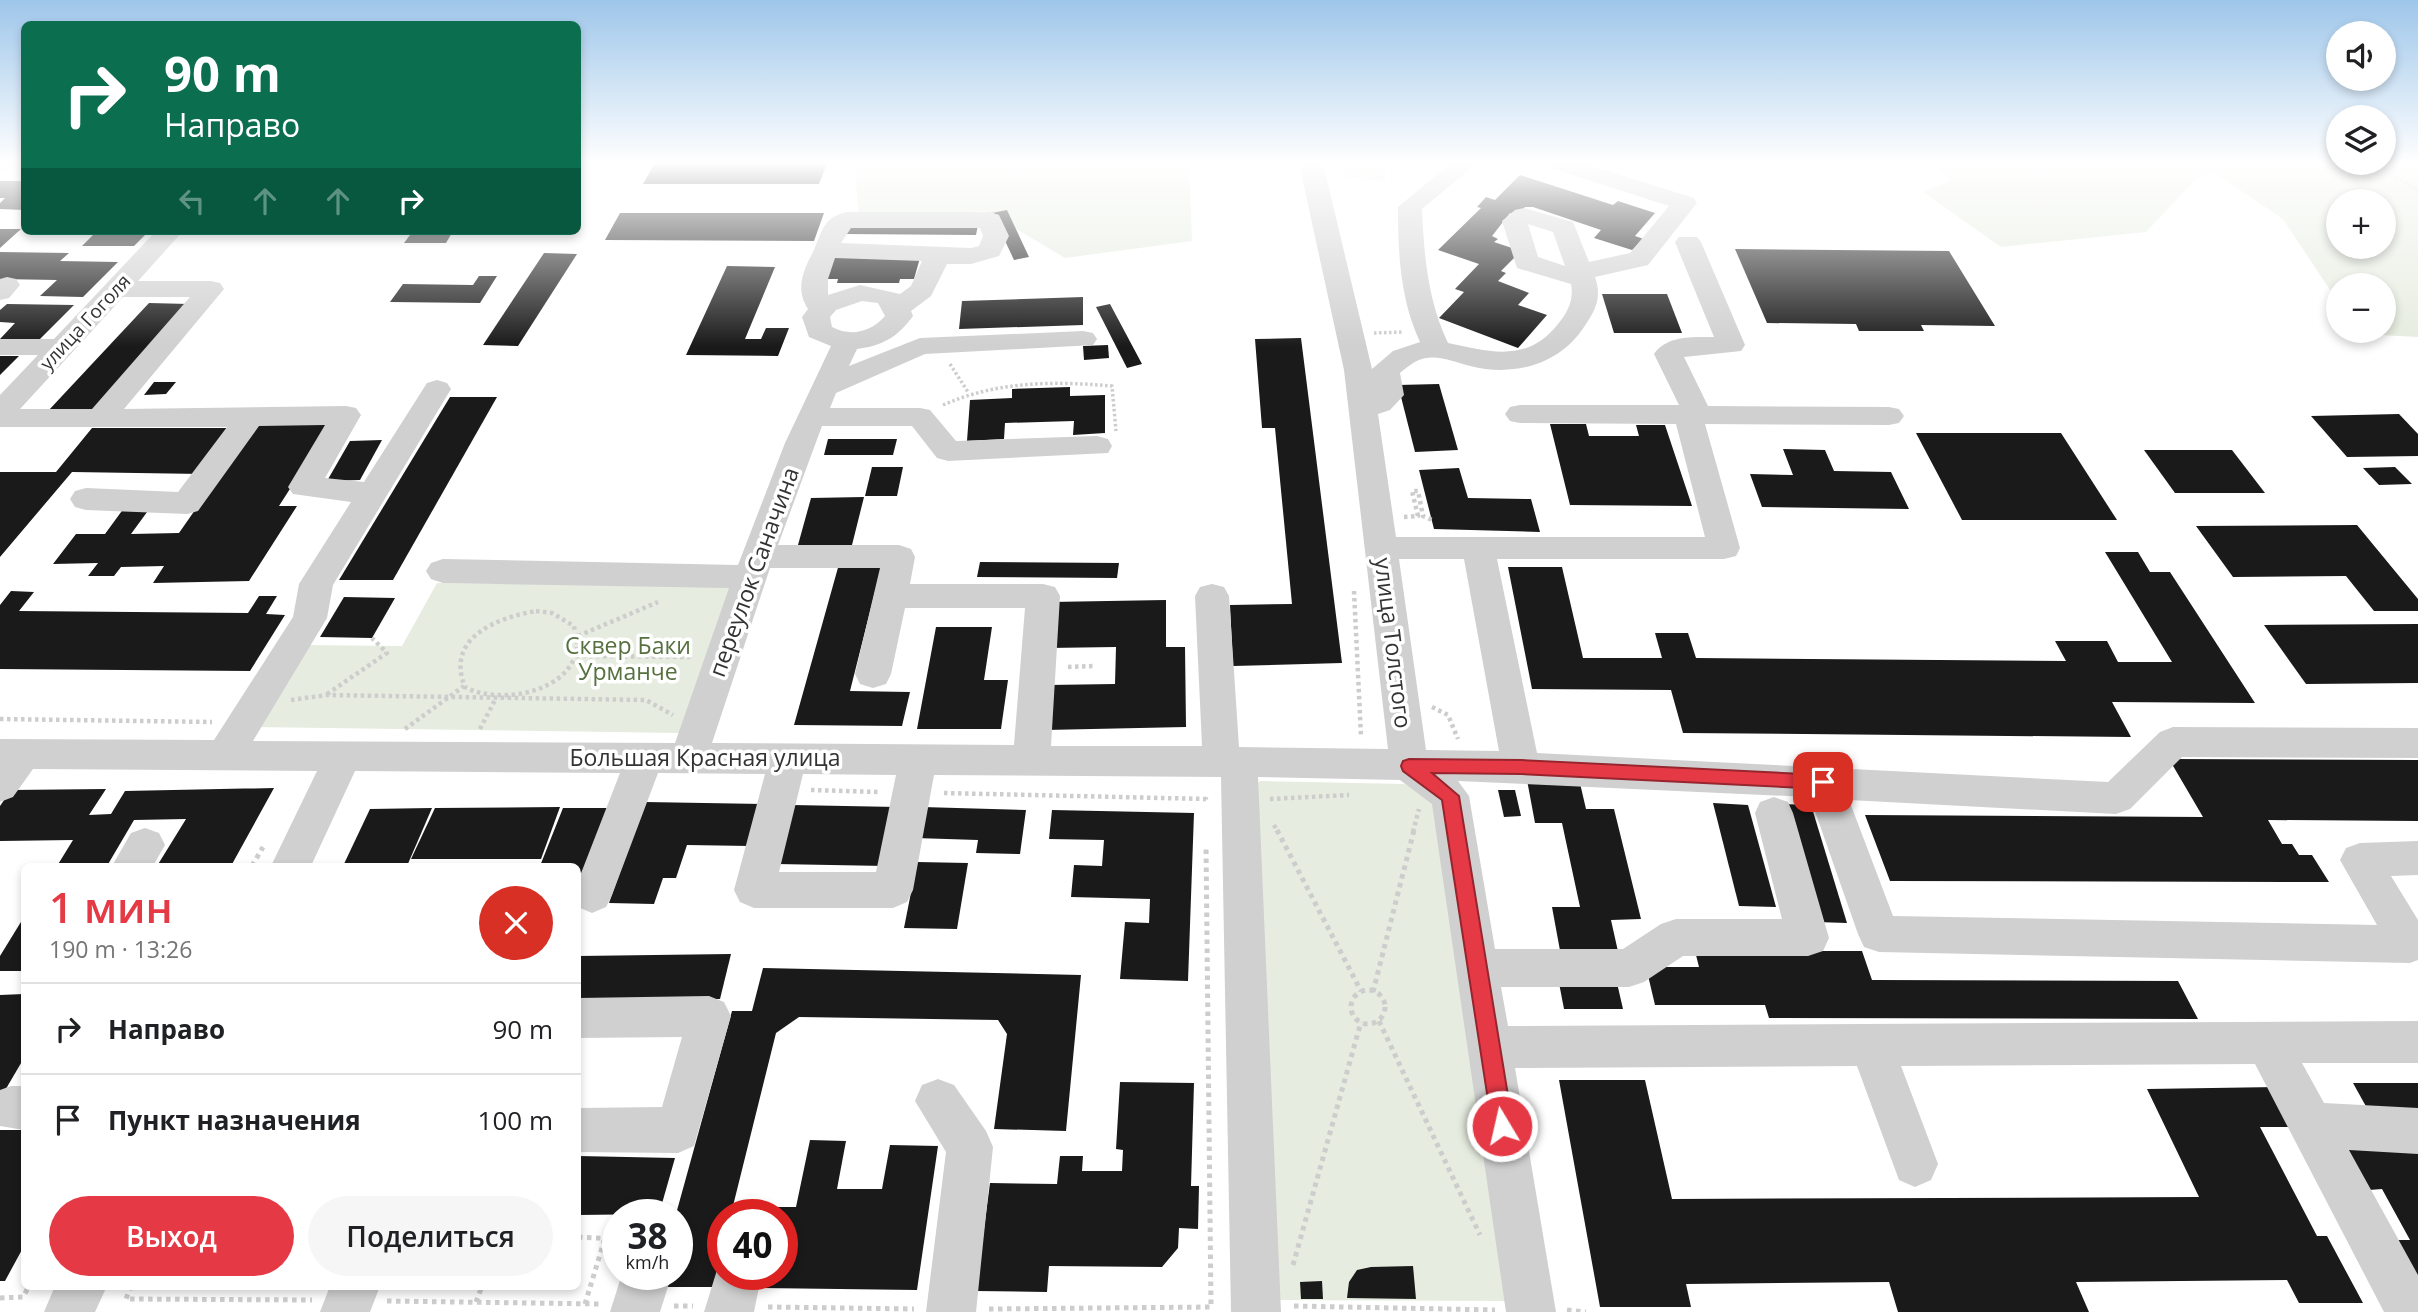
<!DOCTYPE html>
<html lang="ru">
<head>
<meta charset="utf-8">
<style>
	body { margin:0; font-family:"Open Sans",sans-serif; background:#f6f6f6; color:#202124; height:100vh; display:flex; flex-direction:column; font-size:26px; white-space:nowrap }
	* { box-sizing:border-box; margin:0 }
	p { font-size:23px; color:#757577 }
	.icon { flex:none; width:38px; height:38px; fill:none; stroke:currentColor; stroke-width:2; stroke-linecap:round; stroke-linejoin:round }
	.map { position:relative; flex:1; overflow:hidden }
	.side { position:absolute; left:21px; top:863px; width:560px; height:427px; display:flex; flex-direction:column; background:#fff; border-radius:10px; box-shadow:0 4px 10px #0003 }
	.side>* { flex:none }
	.guide { position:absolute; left:21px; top:21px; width:560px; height:214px; border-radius:10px; box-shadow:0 4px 10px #0003; background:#0b6e4f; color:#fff; overflow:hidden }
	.buttons { position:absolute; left:2326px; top:21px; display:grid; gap:14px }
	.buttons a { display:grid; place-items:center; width:70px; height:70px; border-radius:50%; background:#fff; box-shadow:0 4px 10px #0003; font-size:35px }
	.speed { position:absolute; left:602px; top:1199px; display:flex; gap:14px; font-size:35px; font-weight:700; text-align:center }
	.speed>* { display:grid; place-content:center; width:91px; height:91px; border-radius:50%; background:#fff; box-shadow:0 4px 10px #0003; line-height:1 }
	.speed small { font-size:18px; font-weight:400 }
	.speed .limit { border:10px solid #d22; background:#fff; color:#111 }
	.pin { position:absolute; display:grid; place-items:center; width:60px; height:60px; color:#fff; margin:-30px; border-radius:14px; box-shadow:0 4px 10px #0006 }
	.me { position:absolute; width:77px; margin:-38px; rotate:351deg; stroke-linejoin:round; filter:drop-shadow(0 0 5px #0008) }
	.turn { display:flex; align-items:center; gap:24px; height:147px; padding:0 28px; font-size:32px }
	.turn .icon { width:91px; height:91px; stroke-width:2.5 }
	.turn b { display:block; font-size:49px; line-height:60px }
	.lanes { display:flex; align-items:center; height:66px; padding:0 28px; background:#0003; justify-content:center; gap:35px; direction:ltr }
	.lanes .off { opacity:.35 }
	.round { display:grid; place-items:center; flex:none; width:74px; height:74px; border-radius:37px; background:#f6f6f6 }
	.summary { display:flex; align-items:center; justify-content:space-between; height:119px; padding:0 28px }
	h1 { font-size:42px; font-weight:600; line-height:52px; color:#e63946 }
	.primary-button { display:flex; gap:14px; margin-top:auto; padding:14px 28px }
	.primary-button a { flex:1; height:80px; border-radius:42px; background:#e63946; color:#fff; font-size:28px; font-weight:600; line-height:80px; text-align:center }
	.primary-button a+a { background:#f6f6f6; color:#202124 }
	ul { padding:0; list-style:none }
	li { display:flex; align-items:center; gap:21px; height:91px; padding:0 28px; border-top:2px solid #e0e0e0 }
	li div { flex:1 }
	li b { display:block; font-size:26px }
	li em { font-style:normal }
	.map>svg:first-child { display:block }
	.green { fill:#e6ecdf; fill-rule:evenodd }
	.building { fill:#1a1a1a }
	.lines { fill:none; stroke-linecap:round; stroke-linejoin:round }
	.path-far2 { stroke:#cdcdcd; stroke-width:3.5; stroke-dasharray:2.5 2.5; stroke-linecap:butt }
	.path-far1 { stroke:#cdcdcd; stroke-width:4.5; stroke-dasharray:3.5 3.5; stroke-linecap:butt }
	.path { stroke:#cdcdcd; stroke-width:5; stroke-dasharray:4.5 4.5; stroke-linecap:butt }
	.minor { fill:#d0d0d0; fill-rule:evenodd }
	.route { fill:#e63946; stroke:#96252e; stroke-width:2 }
	.labels { text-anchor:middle; stroke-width:7; stroke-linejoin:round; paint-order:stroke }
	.far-street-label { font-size:19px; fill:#333; stroke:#fff }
	.street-label { font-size:23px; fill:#333; stroke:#fff }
	.park-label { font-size:23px; fill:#56703f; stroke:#fff }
</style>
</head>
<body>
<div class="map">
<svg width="2418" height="1312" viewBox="0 0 2418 1312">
	<rect width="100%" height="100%" fill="#fff"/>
	<g class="green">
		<polygon points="854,163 1189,163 1192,241 1065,258 986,211 859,217"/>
		<polygon points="1340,163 1386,163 1385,181 1346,177"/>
		<path d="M1934,163H2418V337L2381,335L2375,331H2384V285H2338V302L2283,219L2210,170L2196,179L2146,232L2001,247L1923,192L1950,181ZM2384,201V247H2338V201Z"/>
		<polygon points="437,583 732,586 680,733 251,727 302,645 402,646"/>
		<polygon points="1260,781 1404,784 1431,794 1513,1301 1268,1300 1247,794"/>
	</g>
	<g class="building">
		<polygon points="655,163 827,163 819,184 643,184"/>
		<polygon points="1520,175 1613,205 1618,201 1655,213 1635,236 1644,239 1632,250 1594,238 1601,230 1533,207 1525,207 1516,216 1510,213 1492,236 1498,239 1494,242 1521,251 1501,271 1506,273 1498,281 1529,293 1518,305 1547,315 1518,348 1439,318 1464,292 1455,289 1479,264 1438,250 1481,208 1477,207 1486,197 1495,200"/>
		<polygon points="0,181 24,181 24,210 0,209 0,203 5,198 0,198"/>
		<polygon points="1007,210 1029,257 1014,260 992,213"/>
		<polygon points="620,213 824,213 814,241 605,240"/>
		<polygon points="849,225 978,225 976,235 846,234"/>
		<polygon points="0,229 21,229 0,248"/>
		<polygon points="97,231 149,231 134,246 82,246"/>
		<polygon points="413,231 453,231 446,243 404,243"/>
		<polygon points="1735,249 1949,251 1995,326 1921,325 1924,331 1859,331 1856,324 1767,323"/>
		<polygon points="0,252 69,253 60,261 118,262 83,297 40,296 57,280 0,279"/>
		<polygon points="544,253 577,254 518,346 483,345"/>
		<polygon points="846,255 920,258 914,279 900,279 899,283 837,283 838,279 824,279 831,258 845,258"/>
		<polygon points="727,266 775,267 745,339 761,339 766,328 789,328 778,356 686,355"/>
		<polygon points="479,276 497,276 480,303 390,302 403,284 473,285"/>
		<polygon points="1602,294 1667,294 1682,333 1614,333"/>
		<polygon points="1083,297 1083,325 959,329 962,301"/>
		<polygon points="149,303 189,304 91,412 48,411"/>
		<polygon points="7,304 74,305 39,340 0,339 15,323 0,322 0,310"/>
		<polygon points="1110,304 1142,364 1127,368 1096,307"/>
		<polygon points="1301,338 1342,663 1233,666 1230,605 1292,604 1275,428 1262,428 1255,339"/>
		<polygon points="1108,345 1109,358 1084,360 1083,346"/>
		<polygon points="0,356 19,356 0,375"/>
		<polygon points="154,382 176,382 166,394 144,395"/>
		<polygon points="1439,384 1458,450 1415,452 1398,385"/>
		<polygon points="1070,387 1070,396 1105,395 1105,433 1073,435 1074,421 1005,423 1004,439 967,441 970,400 1012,398 1012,389"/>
		<polygon points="450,397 497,397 393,580 339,580"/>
		<polygon points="2399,414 2418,434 2418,456 2347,457 2311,416"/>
		<polygon points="334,420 279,506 297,506 249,581 153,583 164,566 121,567 114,576 88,576 98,563 53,564 76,534 105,534 124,508 150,508 131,534 179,533 257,421"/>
		<polygon points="1550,424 1586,424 1589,436 1639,436 1636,425 1665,425 1692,506 1570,505"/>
		<polygon points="92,428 235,428 202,474 72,472 0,557 0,472 56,472"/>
		<polygon points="1916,433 2061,433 2117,520 1962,520"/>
		<polygon points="828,439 897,439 893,455 824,455"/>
		<polygon points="382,440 360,480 327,481 350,441"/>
		<polygon points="1783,449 1825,450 1834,471 1891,472 1909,509 1762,507 1750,474 1793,475"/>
		<polygon points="2144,450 2232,450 2265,493 2175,493"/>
		<polygon points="872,467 903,467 897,496 865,496"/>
		<polygon points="2395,467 2412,484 2379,485 2363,468"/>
		<polygon points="1459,468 1468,498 1531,499 1540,532 1434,529 1419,470"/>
		<polygon points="864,497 852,545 798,545 811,498"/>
		<polygon points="2357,525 2418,599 2418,611 2374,611 2346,576 2233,577 2196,526"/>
		<polygon points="2105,552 2138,552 2150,572 2170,572 2255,703 2112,702 2131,737 1683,733 1671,690 1532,689 1508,567 1562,567 1583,658 1662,658 1655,633 1688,633 1696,658 2066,661 2055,641 2107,641 2118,662 2172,662"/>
		<polygon points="980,562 1119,563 1117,578 977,577"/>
		<polygon points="839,564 882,564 850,691 910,692 902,726 794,725"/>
		<polygon points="11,591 34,592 19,611 248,613 259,596 277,596 266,614 285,615 250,671 0,669 0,605"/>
		<polygon points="344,597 395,598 372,638 320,637"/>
		<polygon points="1166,600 1166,647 1185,647 1186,727 1045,730 1048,685 1115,684 1116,647 1047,648 1050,602"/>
		<polygon points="2418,624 2418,683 2306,684 2264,625"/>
		<polygon points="936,627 992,627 984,680 1008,680 1001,729 917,729"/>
		<polygon points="2169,759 2418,760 2418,821 2268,820 2282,844 2292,844 2299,855 2312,855 2329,882 1890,881 1865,815 2203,817"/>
		<polygon points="1579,779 1586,809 1614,809 1641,919 1611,920 1619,956 1561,956 1552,907 1580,907 1562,823 1535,823 1527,780"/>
		<polygon points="274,788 231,866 157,866 186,819 134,820 107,866 57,866 73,840 0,841 0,806 11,790 106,789 89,815 111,814 125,791"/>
		<polygon points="1498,790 1515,790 1521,816 1504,817"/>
		<polygon points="645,802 763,804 750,846 687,845 676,878 663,878 654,904 609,903"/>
		<polygon points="1713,803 1748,805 1776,907 1739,906"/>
		<polygon points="1781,804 1811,805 1847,923 1816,922"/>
		<polygon points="792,805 898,807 886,866 776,864"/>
		<polygon points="560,807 541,859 411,859 435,808"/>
		<polygon points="922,807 1026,810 1020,854 976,853 978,840 915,838"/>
		<polygon points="432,808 407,866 343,866 370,809"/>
		<polygon points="563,808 607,808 578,890 578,866 540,866"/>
		<polygon points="1052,810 1194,813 1188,981 1120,979 1125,922 1149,923 1150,899 1071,897 1074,865 1102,866 1104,840 1049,839"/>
		<polygon points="917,862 968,863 957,929 904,928"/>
		<polygon points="24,917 24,971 0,971 0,956"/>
		<polygon points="1695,951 1862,951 1872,980 2178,981 2198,1019 1769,1018 1765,1005 1655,1005 1646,967 1699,967"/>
		<polygon points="731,954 720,999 578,1001 578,956"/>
		<polygon points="763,968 1081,975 1066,1131 994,1129 1007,1034 998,1020 799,1017 776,1033 731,1214 723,1214 723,1247 713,1287 655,1287 659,1274 677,1274 676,1214 726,1033 732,1011 752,1011"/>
		<polygon points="1559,983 1617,983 1623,1009 1564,1009"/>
		<polygon points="24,994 24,1058 0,1099 0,995"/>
		<polygon points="1559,1080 1645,1080 1672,1199 2199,1197 2147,1089 2277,1087 2299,1127 2260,1127 2317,1236 2327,1236 2363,1303 2299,1303 2287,1280 2076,1282 2089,1312 1898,1312 1889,1282 1686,1284 1691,1307 1600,1307"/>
		<polygon points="1120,1082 1194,1083 1191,1186 1199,1186 1198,1229 1179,1228 1178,1248 1162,1267 1049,1266 1047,1292 976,1291 990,1183 1057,1184 1060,1156 1083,1156 1082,1171 1122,1171 1123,1150 1116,1149"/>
		<polygon points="2353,1083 2418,1083 2418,1119 2373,1119"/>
		<polygon points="0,1130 24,1130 24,1246 5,1281 0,1281"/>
		<polygon points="810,1140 846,1141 837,1189 882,1189 890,1145 938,1146 917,1290 759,1288 762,1274 782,1274 782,1214 775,1214 777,1207 796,1207"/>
		<polygon points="2342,1141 2418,1142 2418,1300 2385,1240 2410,1240 2382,1189 2369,1190"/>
		<polygon points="578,1156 675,1158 659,1214 578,1215"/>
		<polygon points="1413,1266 1416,1299 1347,1298 1349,1282 1357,1270 1371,1267"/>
		<polygon points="1322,1281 1323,1299 1301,1299 1300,1282"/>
	</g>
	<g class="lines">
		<g class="path-far2">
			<polyline points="2375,163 2418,191"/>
			<polyline points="0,168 24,168"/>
			<polyline points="1374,333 1404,332"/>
			<polyline points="950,364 968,392"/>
			<path d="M943,405C998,381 1053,381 1112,386L1116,431"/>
		</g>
		<g class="path-far1">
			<polyline points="1404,517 1418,516 1412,491 1418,491 1423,516 1432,520"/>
			<polyline points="1354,591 1361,736"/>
			<path d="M536,611L552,613L574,626C575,632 578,642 577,648C570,694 497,705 465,687C445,638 496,618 536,611Z"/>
			<polyline points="578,636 658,602"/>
			<polyline points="575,656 693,657"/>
			<polyline points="1068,667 1095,666"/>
			<polyline points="327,694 387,653 372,638"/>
			<polyline points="291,700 327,695 646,700 673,715"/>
			<polyline points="1432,707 1448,715 1458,739"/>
			<polyline points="0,719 212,722"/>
			<polyline points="405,729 464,686"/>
			<polyline points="480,729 496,698"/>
			<polyline points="811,790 879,792"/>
			<polyline points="944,793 1206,799 1206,802"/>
			<polyline points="1270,799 1349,795"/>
			<polyline points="1274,825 1278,832"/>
			<polyline points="1413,832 1419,809"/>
		</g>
		<g class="path">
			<polyline points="1277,830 1361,991"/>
			<polyline points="252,866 263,847"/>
			<circle cx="1368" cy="1007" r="17"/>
			<polyline points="1373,992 1414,830"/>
			<polyline points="1379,1021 1480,1235"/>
			<polyline points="578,1237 618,1239"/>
			<polyline points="1293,1265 1361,1022"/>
			<polyline points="131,1286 126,1299 312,1300"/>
			<polyline points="0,1298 23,1297 29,1286"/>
			<polyline points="387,1301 599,1304"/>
			<polyline points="476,1302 482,1286"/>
			<polyline points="585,1304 605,1238"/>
			<polyline points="674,1306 693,1306"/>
			<polyline points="1294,1306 1495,1310"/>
			<polyline points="768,1307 914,1309"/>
			<polyline points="989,1309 1211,1307 1206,846"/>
			<polyline points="1567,1310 1586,1312"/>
		</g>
		<g class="minor">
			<path d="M1299,163H1323L1372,369L1393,351L1420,342C1400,299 1398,253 1398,207L1451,163H1477L1422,209C1424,256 1428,301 1448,343C1490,352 1528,363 1558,324C1568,312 1574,300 1571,284L1517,268L1502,221L1515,210L1524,208L1573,222L1589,262L1630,253L1669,206L1551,168L1547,163H1582L1694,198L1697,203L1648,265L1595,277C1602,297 1596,310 1584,327C1559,365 1514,377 1470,366C1455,362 1438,354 1422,359C1414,361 1406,368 1400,373L1404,395L1390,410L1378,414L1396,537H1705L1676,424L1520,423L1510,421L1505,414L1510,407L1520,405H1679L1654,354C1667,335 1693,337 1714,337L1675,242L1679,237H1697L1701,242L1745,345L1741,351L1684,357L1708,406L1889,407L1899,409L1904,416L1899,423L1889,425L1705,424L1740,548L1736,556L1724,559H1497L1537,753L2108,782L2160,732L2173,727L2418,728V758L2182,757L2130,809L2116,814L1849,800L1893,916L2377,925L2340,860L2346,848L2360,843L2418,841V875L2391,876L2418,920V960L2410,963L1879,952L1864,947L1858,934L1810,797L1458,781L1469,796L1495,949H1623L1661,924L1676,919H1782L1755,813L1760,802L1774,797L1788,802L1793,813L1829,938L1823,951L1808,956H1683L1644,982L1629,987H1501L1508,1026L2418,1021V1063H2302L2324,1103L2418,1108V1154L2349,1150L2418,1275V1312H2384L2255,1064L1901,1066L1938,1164L1931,1180L1915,1187L1899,1180L1857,1066L1515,1068L1556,1312H1506L1432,804L1400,780L1258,777L1281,1312H1231L1221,777L934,775L913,890L907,902L893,908H754L740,902L734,890L765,774L658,773L612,895L606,907L592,913L578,907V881L620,773L355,771L311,866H271L317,771L33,769L13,797L0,802V739L214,740L293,617L299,584L351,502L293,494L288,487L325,425L259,426L198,511L187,514L86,510L75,507L70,499L75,491L86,488L178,492L227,427H0V395L38,355H0V339H54L156,231H183L138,281H211L220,283L224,289L124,409L346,406L356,408L361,415L325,478L364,482L427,383L437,380L447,383L451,389L333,585L327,618L253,741L675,743L729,588L443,583L431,579L426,571L431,563L443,559L738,565L785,443L831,346L809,337L802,317L808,309C795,289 803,271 813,252C822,233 822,218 846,212H990L999,215L1009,236L999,256L971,264H947L931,296L911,311L913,316C898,337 882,346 857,349L849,366L920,338L1083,331L1093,333L1097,339L1093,345L925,354L836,393L830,408H920L930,410L956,441L1097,436L1108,439L1112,446L1108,453L948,461L937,458L912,426H822L778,545H899L911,549L915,557L910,584H1043L1055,587L1060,596L1051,746H1202L1195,596L1200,587L1212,584L1224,587L1229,596L1239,747L1388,749L1344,370ZM1528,224L1553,232L1565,266L1538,257ZM851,228H980L983,236L979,246L971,248L841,243ZM835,258L922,261L911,286L900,294L860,285L828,295V279ZM123,297H190L92,409H20ZM862,301L878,303L885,316C871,332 851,337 832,327L830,317L836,310ZM1399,559H1464L1499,751L1426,750ZM770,568H880L855,674L860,684L873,688L886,684L891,674L905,608H1025L1014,745L712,743ZM803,774L896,775L876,872H779Z"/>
			<polygon points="7,277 16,279 20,285 9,298 0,300 0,279"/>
			<polygon points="145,828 159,833 165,845 153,866 112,866 131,833"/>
			<polygon points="709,996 724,1002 731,1016 694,1146 678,1153 578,1152 578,1108 662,1107 682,1037 578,1038 578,998"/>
			<polygon points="938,1079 954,1085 986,1131 993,1147 976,1312 926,1312 946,1152 915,1101 922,1085"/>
			<polygon points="11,1086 24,1086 24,1130 0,1126 0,1090"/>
			<polygon points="723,1267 723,1274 753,1274 759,1287 754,1312 704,1312 717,1270"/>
			<polygon points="622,1274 672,1274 660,1312 610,1312"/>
			<polygon points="55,1286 107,1286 95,1312 44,1312"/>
			<polygon points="330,1286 380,1286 370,1312 320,1312"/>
		</g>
	</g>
	<linearGradient id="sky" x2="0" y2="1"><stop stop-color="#9ec6ea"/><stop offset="0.47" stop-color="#fff"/><stop offset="1" stop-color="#fff" stop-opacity="0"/></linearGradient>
	<rect width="2418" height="346" fill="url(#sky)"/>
	<polygon class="route" points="1409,759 1521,760 1823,775 1832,782 1823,789 1521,774 1432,773 1459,796 1513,1126 1510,1133 1502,1136 1495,1133 1492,1126 1442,800 1403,771 1401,766 1403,761"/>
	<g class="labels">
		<g class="far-street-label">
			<text transform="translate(85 322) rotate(-47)" y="7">улица Гоголя</text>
		</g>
		<g class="street-label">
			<text transform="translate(754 572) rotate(-70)" y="8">переулок Саначина</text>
			<text transform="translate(1393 643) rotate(83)" y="8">улица Толстого</text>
			<text x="705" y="766">Большая Красная улица</text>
		</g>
		<g class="park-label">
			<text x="628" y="654">Сквер Баки<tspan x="628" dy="26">Урманче</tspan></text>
		</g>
	</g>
</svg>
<div class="buttons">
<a><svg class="icon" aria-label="sound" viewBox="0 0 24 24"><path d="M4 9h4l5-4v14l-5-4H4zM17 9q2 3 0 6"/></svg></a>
<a><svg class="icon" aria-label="layers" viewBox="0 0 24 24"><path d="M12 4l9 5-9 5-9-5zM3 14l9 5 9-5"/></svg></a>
<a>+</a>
<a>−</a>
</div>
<div class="speed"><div>38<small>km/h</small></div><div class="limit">40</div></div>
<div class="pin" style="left:1823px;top:782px;background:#d93025"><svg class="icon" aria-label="arrive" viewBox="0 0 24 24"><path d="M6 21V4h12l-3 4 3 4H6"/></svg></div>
<svg class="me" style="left:1502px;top:1126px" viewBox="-20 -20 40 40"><circle r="17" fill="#e63946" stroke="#fff" stroke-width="3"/><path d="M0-11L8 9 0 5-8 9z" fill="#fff"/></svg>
<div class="guide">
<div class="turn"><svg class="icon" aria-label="right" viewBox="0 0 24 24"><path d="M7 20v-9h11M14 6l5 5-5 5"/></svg><div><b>90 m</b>Направо</div></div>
<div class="lanes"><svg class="icon off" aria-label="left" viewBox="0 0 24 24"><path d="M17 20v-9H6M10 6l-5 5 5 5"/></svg><svg class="icon off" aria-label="ahead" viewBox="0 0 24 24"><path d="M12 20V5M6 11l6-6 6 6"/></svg><svg class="icon off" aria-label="ahead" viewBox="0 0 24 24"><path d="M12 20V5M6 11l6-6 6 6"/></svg><svg class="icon" aria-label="right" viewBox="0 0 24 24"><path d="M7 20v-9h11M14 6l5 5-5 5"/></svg></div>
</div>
<section class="side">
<div class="summary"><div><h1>1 мин</h1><p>190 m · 13:26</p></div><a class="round" style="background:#d93025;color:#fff"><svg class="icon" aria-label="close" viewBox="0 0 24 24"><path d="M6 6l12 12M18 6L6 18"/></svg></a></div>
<ul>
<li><svg class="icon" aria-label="right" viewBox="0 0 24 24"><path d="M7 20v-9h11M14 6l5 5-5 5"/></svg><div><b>Направо</b></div><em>90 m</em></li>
<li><svg class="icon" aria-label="arrive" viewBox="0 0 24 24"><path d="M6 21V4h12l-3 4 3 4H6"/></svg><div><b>Пункт назначения</b></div><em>100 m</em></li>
</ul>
<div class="primary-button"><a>Выход</a><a>Поделиться</a></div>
</section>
</div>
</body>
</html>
